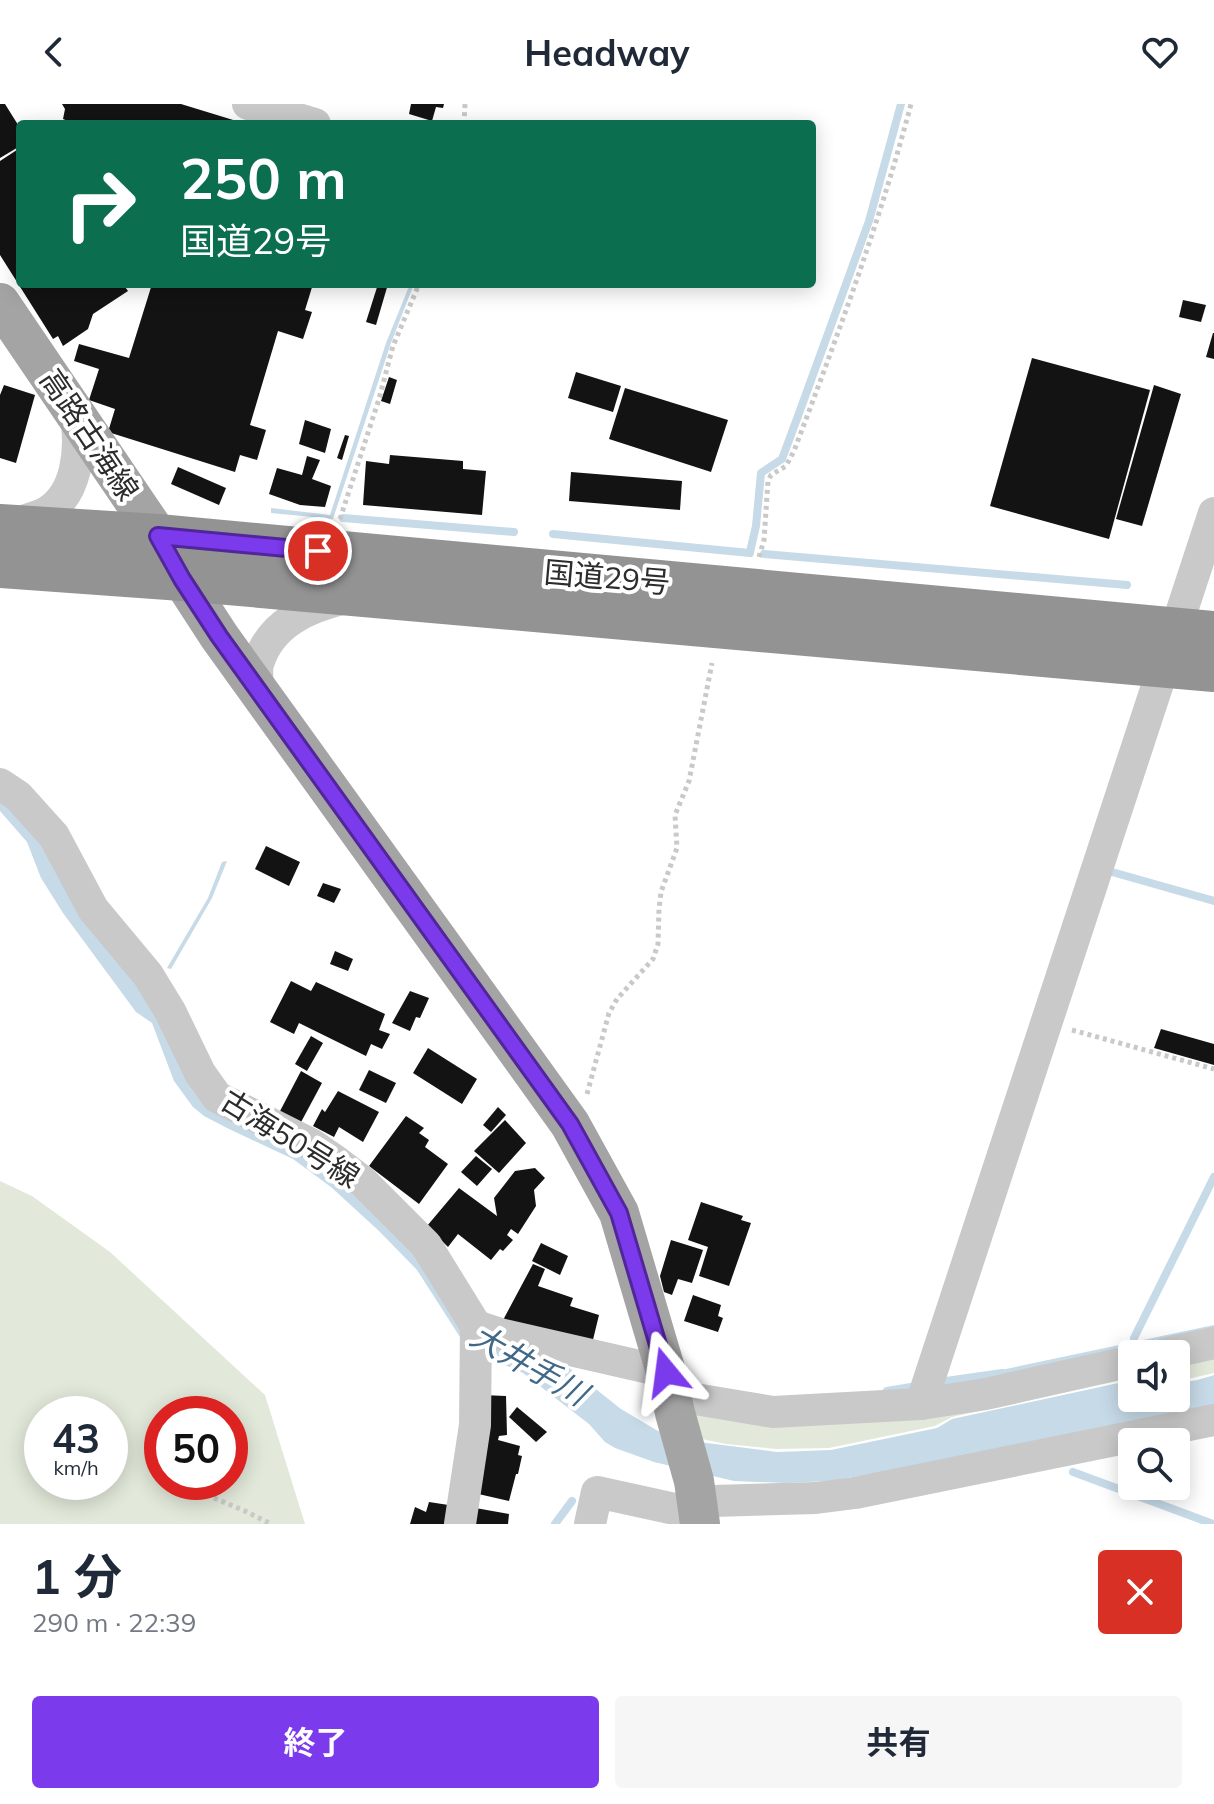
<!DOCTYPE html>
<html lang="ja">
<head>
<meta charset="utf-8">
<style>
	body { margin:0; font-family:Mulish,"Noto Sans JP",sans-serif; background:#f6f6f7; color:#1f2937; height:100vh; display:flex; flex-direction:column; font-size:30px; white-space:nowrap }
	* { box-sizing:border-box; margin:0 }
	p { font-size:26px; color:#747a83 }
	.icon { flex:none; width:44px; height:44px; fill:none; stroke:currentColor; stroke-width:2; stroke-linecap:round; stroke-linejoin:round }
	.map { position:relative; height:1420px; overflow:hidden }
	.details { display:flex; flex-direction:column; background:#fff; flex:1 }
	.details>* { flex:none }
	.banner { position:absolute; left:16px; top:16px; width:800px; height:168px; border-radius:8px; box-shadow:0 4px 20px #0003; background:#0b6e4f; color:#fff; overflow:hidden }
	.tools { position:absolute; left:1118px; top:1236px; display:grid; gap:16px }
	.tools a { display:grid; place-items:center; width:72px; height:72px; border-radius:8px; background:#fff; box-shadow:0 4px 20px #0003; font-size:40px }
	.speed { position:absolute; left:24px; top:1292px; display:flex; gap:16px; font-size:40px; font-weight:700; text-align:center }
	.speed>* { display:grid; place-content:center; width:104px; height:104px; border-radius:50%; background:#fff; box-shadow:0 4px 20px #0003; line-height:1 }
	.speed small { font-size:20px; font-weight:400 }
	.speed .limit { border:12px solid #d22; background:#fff; color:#111 }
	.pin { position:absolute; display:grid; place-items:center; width:68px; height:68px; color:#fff; margin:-34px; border:4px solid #fff; border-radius:50%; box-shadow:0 2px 8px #0007 }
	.me { position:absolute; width:88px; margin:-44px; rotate:344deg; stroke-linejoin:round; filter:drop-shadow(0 0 6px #0008) }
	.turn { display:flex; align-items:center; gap:28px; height:168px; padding:0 32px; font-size:36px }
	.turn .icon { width:104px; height:104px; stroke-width:2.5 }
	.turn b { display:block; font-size:56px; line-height:68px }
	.round { display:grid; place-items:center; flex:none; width:84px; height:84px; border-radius:8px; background:#f6f6f7 }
	.headline { display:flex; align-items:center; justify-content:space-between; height:136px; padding:0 32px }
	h1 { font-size:48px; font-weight:700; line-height:60px }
	.button { display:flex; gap:16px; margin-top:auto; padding:16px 32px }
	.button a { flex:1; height:92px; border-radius:8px; background:#7c3aed; color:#fff; font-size:32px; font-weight:700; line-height:92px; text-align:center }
	.button a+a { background:#f6f6f7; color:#1f2937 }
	header { display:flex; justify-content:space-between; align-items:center; height:104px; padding:0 32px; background:#fff; font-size:36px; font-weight:700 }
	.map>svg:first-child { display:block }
	.green { fill:#e2e9da; fill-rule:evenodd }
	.water { fill:#c7dae8 }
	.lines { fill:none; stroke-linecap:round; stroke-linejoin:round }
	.stream { stroke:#c7dae8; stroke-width:8 }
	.building { fill:#131313 }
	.path { stroke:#c9c9c9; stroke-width:5; stroke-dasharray:4 4; stroke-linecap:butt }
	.minor { stroke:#c9c9c9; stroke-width:32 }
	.major { stroke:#a4a4a4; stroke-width:40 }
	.highway { stroke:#939393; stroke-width:44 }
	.route-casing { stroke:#51269a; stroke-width:20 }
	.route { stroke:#7c3aed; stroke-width:14 }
	.labels { text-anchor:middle; stroke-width:8; stroke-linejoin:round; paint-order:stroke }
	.street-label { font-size:30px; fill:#2c2c2c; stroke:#fff }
	.water-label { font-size:32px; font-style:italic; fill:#406988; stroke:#fff }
</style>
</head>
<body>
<header><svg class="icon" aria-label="back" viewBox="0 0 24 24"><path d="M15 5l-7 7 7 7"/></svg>Headway<svg class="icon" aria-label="heart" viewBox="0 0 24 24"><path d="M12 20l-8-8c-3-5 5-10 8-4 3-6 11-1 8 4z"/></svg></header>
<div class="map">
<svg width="1214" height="1420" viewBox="0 0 1214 1420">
	<rect width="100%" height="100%" fill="#fff"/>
	<g class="green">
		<path d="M0,1077L32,1092L110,1148L265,1291L305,1420H0ZM110,1310V1378H42V1310ZM162,1310H230V1378H162Z"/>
		<polygon points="1214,1249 1214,1269 1183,1276 1176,1274 1176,1258"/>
		<polygon points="1132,1268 1132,1274 952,1313 935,1322 829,1344 776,1345 726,1340 697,1334 691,1310"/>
	</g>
	<g class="water">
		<polygon points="410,180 414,180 391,239 333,415 271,409 271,404 330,411 386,239"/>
		<path d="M0,691L11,700L122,849L189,970L296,1040L413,1134L470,1225L568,1256V1263L621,1305L658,1327L699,1338L777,1348L831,1346L937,1324L952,1315L1132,1276V1294H1176V1276C1189,1280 1201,1275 1214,1271V1301L904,1364L831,1377L785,1379L734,1377L654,1358L615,1344L605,1338L589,1320L523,1269L467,1244L417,1166L379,1127L331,1083L293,1055L229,1025L204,1012L193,1003L174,977L152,919L136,908L63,809L41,774L27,738L0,707Z"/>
		<polygon points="227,757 212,794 171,865 167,864 208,794 222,758"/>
		<polygon points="1214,1221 1214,1229 997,1274 987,1269"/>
	</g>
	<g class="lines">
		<g class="stream">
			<polyline points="343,414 514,428"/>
			<polyline points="553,430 750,449"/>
			<polyline points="750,448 756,422 761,369 782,355 798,312 869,117 901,0"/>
			<polyline points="764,450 1127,481"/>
			<polyline points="1105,766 1214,797"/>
			<polyline points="1134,1234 1214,1073"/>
			<polyline points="939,1278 1002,1269"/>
			<polyline points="887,1287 917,1282"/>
			<polyline points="1073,1368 1213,1420"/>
			<polyline points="555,1420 572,1397"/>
		</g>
	</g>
	<g class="building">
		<polygon points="0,0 5,0 20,24 20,42 0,54"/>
		<polygon points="62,0 181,0 243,19 75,20 63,15 65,5"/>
		<polygon points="411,0 444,0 443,4 436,3 432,17 409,10"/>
		<polygon points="20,44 20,180 123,180 128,187 93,210 88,225 63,242 58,232 53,235 0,151 0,57"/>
		<polygon points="152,180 313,180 305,206 312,208 303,235 278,227 250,321 266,326 257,356 240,351 235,368 108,328 115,305 89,296 99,265 74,257 79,240 129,254"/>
		<polygon points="378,180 388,180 376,221 366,218"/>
		<polygon points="1183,196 1206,201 1201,218 1179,213"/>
		<polygon points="1213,229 1214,229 1214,255 1206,253"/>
		<polygon points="1032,254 1150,286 1109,435 990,402"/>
		<polygon points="576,268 621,282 613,308 568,294"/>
		<polygon points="389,273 397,276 390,300 381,297"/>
		<polygon points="4,281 35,291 16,359 0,354 0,291"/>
		<polygon points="1154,281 1181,290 1142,422 1116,415"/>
		<polygon points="625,284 728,316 711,368 609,335"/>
		<polygon points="305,316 331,325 325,349 299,340"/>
		<polygon points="345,331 349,332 342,356 337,354"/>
		<polygon points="390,351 463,357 463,365 486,367 482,411 363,401 366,357 389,360"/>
		<polygon points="307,352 320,356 312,375 331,382 325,403 300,401 269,390 277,364 302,371"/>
		<polygon points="178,363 226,384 219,401 171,380"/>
		<polygon points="571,368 682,377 680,406 569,397"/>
		<polygon points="266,742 300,758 289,782 255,765"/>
		<polygon points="323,779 341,785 334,799 317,792"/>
		<polygon points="335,847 353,855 348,867 330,860"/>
		<polygon points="291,877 311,887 316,878 385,910 379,926 390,930 382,945 371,940 366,952 299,919 294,930 270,918"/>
		<polygon points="410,887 429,894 420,914 416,913 410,927 392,919"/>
		<polygon points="1161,925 1214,940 1214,961 1154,944"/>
		<polygon points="311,932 323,939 307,967 295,960"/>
		<polygon points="428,944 477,975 462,1000 413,969"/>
		<polygon points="369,966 396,979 386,999 359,986"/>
		<polygon points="301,967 322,979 300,1020 279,1009"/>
		<polygon points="338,987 379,1008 363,1038 339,1023 334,1033 313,1022 322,1005 325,1008"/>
		<polygon points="498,1003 506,1011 491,1028 483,1021"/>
		<polygon points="406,1012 424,1024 419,1029 429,1036 425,1043 448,1060 419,1100 369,1062"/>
		<polygon points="505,1016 526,1039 499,1069 474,1047"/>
		<polygon points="476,1052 492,1065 477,1082 461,1068"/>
		<polygon points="535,1064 545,1074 534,1086 536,1102 518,1130 511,1125 507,1131 513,1136 503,1147 500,1145 491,1156 458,1130 448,1143 427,1122 459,1084 497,1112 494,1094 515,1067"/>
		<polygon points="701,1098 743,1112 741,1116 751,1119 729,1182 699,1172 708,1143 688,1136"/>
		<polygon points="671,1136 703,1146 692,1179 678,1175 672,1191 664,1188 660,1172"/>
		<polygon points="541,1139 568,1152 560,1171 532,1157"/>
		<polygon points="533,1160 545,1165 538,1182 573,1194 570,1202 599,1211 591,1244 502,1218"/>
		<polygon points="693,1191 721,1201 718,1212 723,1214 718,1228 684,1217"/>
		<polygon points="482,1291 506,1292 507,1331 499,1332 498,1336 520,1342 518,1351 522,1352 518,1370 516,1370 509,1397 474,1389"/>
		<polygon points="517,1303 547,1328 536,1338 509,1313"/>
		<polygon points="429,1398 455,1402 452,1420 410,1420 415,1403 426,1408"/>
		<polygon points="470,1403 509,1410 508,1420 466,1420"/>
	</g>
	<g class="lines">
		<g class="path">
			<polyline points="464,20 465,0"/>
			<polyline points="340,415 379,295 393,242 419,180"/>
			<path d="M759,453L764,436L768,377L771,371L786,362L794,347C837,233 880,118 911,0"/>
			<polyline points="1072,926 1214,965"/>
			<polyline points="587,990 609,909 617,895 653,855 658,840 659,805 661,788 677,744 675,711 689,677 712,559"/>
			<polyline points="214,1394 245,1407 271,1420"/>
		</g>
		<g class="minor">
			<polyline points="248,0 315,20"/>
			<path d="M14,420C24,416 35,414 45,409C78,391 81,345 76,312"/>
			<path d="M258,586C258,578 256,568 258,560C270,519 308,503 346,494"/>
			<polyline points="0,680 18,692 54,732 93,805 148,871 170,907 200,969 217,993 311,1040 337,1058 362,1077 426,1141 476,1222 475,1321 460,1420"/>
			<polyline points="476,1222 500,1230 666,1268"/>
			<polyline points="1164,1250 1214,1239"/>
			<polyline points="671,1291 773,1308 921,1300 986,1290 1132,1257"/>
			<polyline points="921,1300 1214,409"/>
			<polyline points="590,1420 597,1388 697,1410"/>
			<polyline points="684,1420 713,1397 816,1394 855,1389 1214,1316"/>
		</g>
		<polyline class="major" points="0,199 158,432 182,475 219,532 570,1020 619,1109 666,1268 675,1309 694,1377 700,1420"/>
		<g class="highway">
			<polyline points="0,422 158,432 1214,529"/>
			<polyline points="0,462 182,475 1214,566"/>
		</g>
	</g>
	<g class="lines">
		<g class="route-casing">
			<polyline id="route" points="318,447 158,432 182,475 219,532 570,1020 619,1109 666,1268"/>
		</g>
		<use href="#route" class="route"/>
	</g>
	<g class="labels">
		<g class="street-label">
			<text transform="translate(89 331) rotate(56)" y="10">高路古海線</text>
			<text transform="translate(607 474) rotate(5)" y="10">国道29号</text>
			<text transform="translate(290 1035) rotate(32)" y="10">古海50号線</text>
		</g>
		<g class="water-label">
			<text transform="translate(529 1261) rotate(30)" y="11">大井手川</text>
		</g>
	</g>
</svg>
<div class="tools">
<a><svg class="icon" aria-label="sound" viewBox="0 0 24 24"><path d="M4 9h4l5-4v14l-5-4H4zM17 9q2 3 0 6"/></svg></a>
<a><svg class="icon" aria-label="search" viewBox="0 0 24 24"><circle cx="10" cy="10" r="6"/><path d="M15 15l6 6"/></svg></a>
</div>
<div class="speed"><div>43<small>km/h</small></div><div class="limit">50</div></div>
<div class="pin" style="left:318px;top:447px;background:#d93025"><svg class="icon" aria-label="arrive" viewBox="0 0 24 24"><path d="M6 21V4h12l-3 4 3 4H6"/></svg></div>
<svg class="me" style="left:666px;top:1268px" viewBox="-20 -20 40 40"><path d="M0-17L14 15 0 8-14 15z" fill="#7c3aed" stroke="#fff" stroke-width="4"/></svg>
<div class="banner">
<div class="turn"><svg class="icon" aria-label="right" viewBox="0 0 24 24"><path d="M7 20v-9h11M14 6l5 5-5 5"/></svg><div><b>250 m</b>国道29号</div></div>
</div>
</div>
<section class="details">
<div class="headline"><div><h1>1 分</h1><p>290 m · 22:39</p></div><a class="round" style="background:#d93025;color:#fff"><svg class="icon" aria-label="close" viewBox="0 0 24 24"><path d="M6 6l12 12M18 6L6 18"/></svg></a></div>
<div class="button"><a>終了</a><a>共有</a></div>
</section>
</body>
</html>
